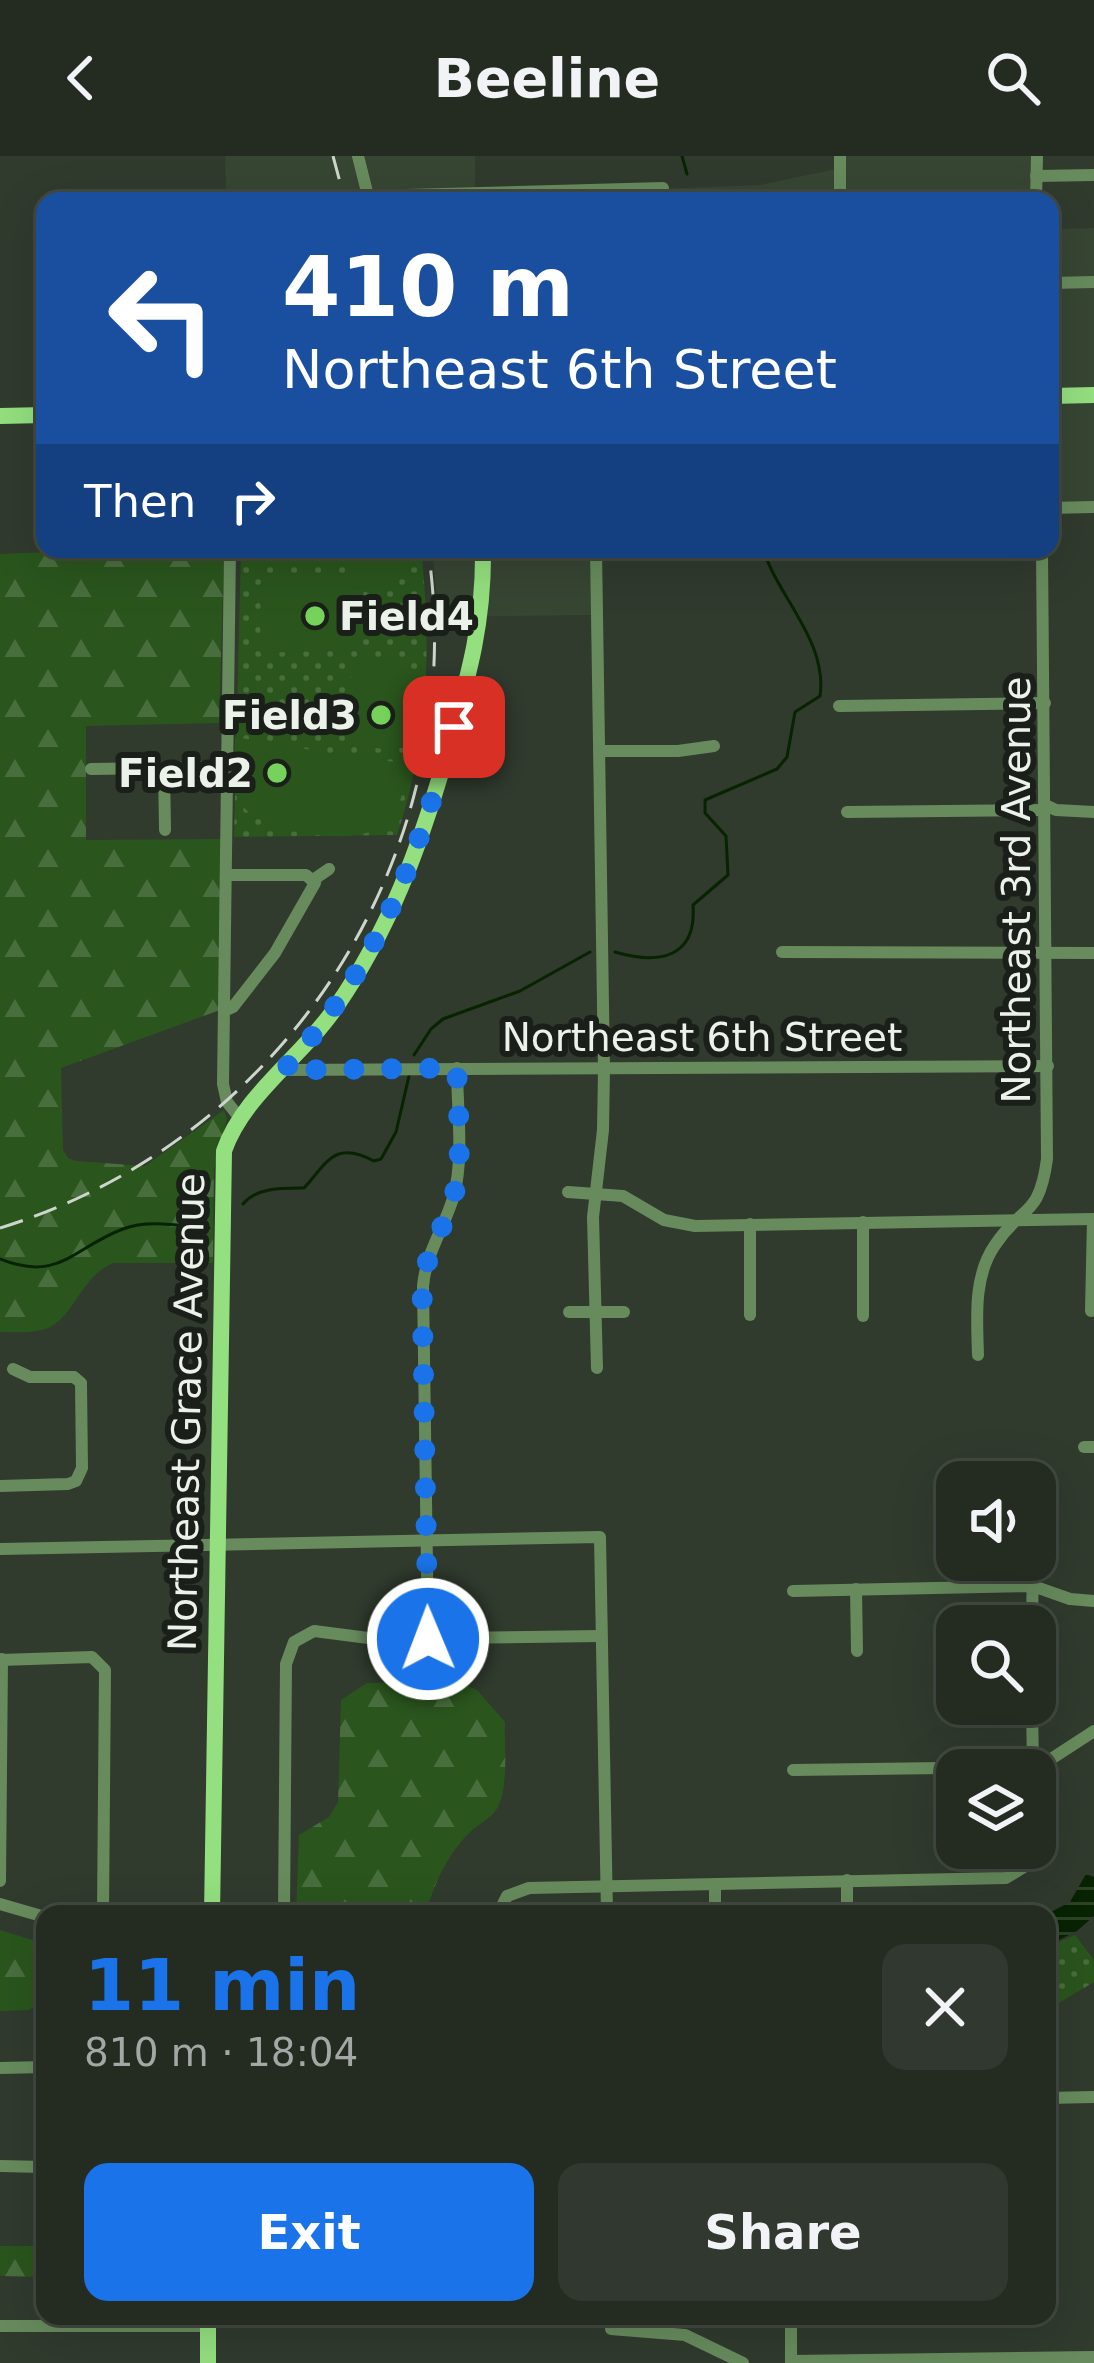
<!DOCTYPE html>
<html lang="en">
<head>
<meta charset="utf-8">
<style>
	body { margin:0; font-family:"DejaVu Sans",sans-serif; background:#30382f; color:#f1f3f6; height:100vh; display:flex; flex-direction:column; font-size:45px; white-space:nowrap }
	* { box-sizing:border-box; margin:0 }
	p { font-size:39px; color:#a3a7a5 }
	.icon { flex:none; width:66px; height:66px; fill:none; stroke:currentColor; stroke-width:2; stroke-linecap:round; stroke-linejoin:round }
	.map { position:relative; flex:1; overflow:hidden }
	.side { position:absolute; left:36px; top:1749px; width:1020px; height:420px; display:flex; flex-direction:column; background:#242c22; border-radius:24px; box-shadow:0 12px 48px #0002,0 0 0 3px #414840 }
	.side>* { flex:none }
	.banner { position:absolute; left:36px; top:36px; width:1023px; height:366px; border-radius:24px; box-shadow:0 12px 48px #0002,0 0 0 3px #414840; background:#1a4fa0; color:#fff; overflow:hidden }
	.controls { position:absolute; left:936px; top:1305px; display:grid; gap:24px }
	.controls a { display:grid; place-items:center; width:120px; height:120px; border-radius:24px; background:#242c22; box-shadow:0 12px 48px #0002,0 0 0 3px #414840; font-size:60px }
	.pin { position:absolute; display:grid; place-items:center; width:102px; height:102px; color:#fff; margin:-51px; border-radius:24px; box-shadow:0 6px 18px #0006 }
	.me { position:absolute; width:132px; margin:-66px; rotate:359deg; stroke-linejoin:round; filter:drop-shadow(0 0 9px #0008) }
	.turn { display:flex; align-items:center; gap:42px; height:252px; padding:0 48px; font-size:54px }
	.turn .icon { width:156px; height:156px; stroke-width:2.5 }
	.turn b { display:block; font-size:84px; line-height:102px }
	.then { display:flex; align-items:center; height:114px; padding:0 48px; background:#0003; gap:24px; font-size:45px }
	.round { display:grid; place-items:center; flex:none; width:126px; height:126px; border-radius:24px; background:#30382f }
	.summary { display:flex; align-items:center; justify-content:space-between; height:204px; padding:0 48px }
	h1 { font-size:72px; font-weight:800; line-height:90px; color:#1a73e8 }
	.action { display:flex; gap:24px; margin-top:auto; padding:24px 48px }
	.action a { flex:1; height:138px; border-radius:24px; background:#1a73e8; color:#fff; font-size:48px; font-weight:800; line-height:138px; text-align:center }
	.action a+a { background:#30382f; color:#f1f3f6 }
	header { display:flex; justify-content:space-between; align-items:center; height:156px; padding:0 48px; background:#242c22; font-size:54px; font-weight:800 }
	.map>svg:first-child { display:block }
	.built { fill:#374533 }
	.grass { fill:url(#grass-dots) }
	.forest { fill:url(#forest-firs) }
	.pitch { fill:#2a551d }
	.water { fill:url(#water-rules) }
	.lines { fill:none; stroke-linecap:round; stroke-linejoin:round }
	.stream { stroke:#082301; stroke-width:3 }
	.minor { stroke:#678b5d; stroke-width:12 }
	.major { stroke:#94df7f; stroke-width:16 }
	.rail { stroke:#ced5cc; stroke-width:3; stroke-dasharray:24 12; stroke-linecap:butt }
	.route { stroke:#1a73e8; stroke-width:21; stroke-dasharray:0 37.8 }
	.poi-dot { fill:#76d25a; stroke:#1b1f1a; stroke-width:4.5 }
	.labels { text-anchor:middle; stroke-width:12; stroke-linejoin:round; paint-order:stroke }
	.poi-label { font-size:39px; font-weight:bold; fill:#ebf2e9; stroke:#1b1f1a; text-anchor:end }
	.street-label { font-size:39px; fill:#ebf2e9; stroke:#1b1f1a }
</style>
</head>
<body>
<header><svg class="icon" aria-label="back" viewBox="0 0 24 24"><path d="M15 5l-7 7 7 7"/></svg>Beeline<svg class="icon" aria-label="search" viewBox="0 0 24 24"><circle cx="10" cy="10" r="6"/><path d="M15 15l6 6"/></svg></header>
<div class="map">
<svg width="1094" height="2207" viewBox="0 0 1094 2207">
	<defs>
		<pattern id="grass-dots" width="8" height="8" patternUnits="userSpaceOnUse" patternTransform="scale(3)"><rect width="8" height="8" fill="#2a551d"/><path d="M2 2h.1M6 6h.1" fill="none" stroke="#496e3e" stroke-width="1.8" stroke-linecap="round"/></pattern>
		<pattern id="forest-firs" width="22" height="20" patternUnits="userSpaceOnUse" patternTransform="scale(3)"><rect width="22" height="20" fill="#2a551d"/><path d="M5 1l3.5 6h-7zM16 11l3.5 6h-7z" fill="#496e3e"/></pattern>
		<pattern id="water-rules" width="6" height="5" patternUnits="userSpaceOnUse" patternTransform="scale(3)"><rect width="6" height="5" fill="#082301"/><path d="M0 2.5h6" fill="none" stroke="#2c4326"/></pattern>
	</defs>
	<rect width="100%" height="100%" fill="#303a2d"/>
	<g class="built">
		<polygon points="225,0 475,0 475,40 760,29 841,12 842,0 1041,0 1041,45 226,45"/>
		<polygon points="1094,72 1094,357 1050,357 1050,73"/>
		<polygon points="432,393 593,393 593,459 439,461"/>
	</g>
	<g class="grass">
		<path d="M241,393H421C432,491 428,584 397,679L234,681Z"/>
		<polygon points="1075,1779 1094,1804 1094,1826 1047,1854 1047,1781 1053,1789"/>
	</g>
	<g class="forest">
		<path d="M104,394L140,400L224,399L219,567L86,570V684L222,683L220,854L61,912L63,994L68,1002L76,1005L145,1010L224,954L227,963L214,1013L213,1107H113C81,1121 75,1158 50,1171C35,1178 16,1176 0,1176V398Z"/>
		<path d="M456,1525L477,1534L505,1566C504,1592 509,1627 498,1651C492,1662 480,1667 470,1676C447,1699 434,1727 426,1758H296L299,1679L329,1661L338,1646L341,1544L367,1527Z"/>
		<polygon points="0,1774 35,1785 42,1826 38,1848 29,1854 0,1855"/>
		<polygon points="45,2046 45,2121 0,2120 0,2090 38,2090 40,2048"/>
	</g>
	<g class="pitch">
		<polygon points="395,393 403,413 397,428 389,431 382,443 350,429 352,410 347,411 344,393"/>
		<path d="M261,417H337L341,433L370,454C369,474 363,485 345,494L260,497Z"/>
		<path d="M360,500C427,508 422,537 414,591L383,593L348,588C332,561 350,527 360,500Z"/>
		<path d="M235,581L318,595L322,601L329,597L409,608C404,630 402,652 385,668C360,692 258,679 240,646C230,629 235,600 235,581Z"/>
	</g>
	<polygon class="water" points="1086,1718 1094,1721 1094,1760 1077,1775 1051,1788 1047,1781 1047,1758 1070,1746"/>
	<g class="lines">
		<g class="stream">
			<polyline points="682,0 687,18"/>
			<polyline points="695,35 698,45"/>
			<path d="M615,796C659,809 697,802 693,749L728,719L726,680L705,657V644L777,613L787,601L795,556L820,540C828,486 778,441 763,393"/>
			<polyline points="414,899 431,873 443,863 520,835 590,796"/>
			<path d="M243,1048C257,1031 283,1032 304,1032C328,1006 334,984 374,1005L381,1003L396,976L409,920"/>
			<path d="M0,1103C59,1127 74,1091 123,1073C148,1063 182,1070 209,1072"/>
		</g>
		<g class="minor">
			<polyline points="358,0 369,44"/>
			<polyline points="840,0 840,45"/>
			<polyline points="1036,20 1094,19"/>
			<polyline points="368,40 663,32"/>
			<polyline points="1036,45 1037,0"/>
			<polyline points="1050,127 1094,126"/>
			<polyline points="1050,352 1094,351"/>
			<polyline points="230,393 223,928 227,946 239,961"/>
			<polyline points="596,393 604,914 603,974 593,1061 597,1212"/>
			<polyline points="839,550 1045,547"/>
			<polyline points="599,595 678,595 714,590"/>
			<polyline points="164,612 165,674"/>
			<polyline points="91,613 227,611"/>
			<polyline points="1045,649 1056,654 1094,656"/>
			<polyline points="847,656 1045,654"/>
			<polyline points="313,724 329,713"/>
			<polyline points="782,796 1094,797"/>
			<polyline points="224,855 233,851 275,797 315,727 306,719 226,719"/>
			<polyline points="284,914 1048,910"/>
			<polyline points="568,1036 623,1040 664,1064 695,1070 1094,1063"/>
			<polyline points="863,1066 863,1160"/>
			<polyline points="1091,1155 1093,1063"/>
			<polyline points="569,1156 624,1156"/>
			<polyline points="750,1159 750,1068"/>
			<path d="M978,1199C977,1162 973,1121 995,1089C1022,1048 1039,1063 1047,1003L1042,393"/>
			<polyline points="1084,1291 1094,1291"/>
			<polyline points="0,1330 68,1328 76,1325 82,1312 81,1227 74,1221 30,1221 13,1213"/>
			<polyline points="0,1393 600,1381 607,1758"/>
			<polyline points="856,1433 857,1495"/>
			<polyline points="793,1435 1033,1430 1070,1443 1094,1445"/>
			<polyline points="1032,1470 1033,1404"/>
			<path d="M428,1483L423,1130C426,1096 445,1071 454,1039C464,1000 457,952 457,912"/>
			<polyline points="0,1504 92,1501 105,1514 103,1758"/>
			<polyline points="1032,1548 1033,1613"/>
			<polyline points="793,1614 1021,1611 1048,1605 1094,1575"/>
			<polyline points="847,1724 847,1758"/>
			<polyline points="0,1725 2,1503"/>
			<polyline points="715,1730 715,1758"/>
			<polyline points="0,1748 45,1761"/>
			<polyline points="284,1758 286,1508 294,1486 314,1475 376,1483 601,1480"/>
			<polyline points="498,1758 507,1740 529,1732 1006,1722 1024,1711 1032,1692"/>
			<polyline points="0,1912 45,1911"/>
			<polyline points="1047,1942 1094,1941"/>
			<polyline points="0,2010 45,2011"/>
			<polyline points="611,2160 611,2173 685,2179 743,2207"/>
			<polyline points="0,2170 208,2170"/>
			<polyline points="791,2205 1094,2201"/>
			<polyline points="791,2207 791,2160"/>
		</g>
		<g class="major">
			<polyline points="1050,240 1094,239"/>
			<polyline points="0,260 45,259"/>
			<path d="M212,1758L224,995C243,939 303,900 336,851C390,773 420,690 446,600C467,525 484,471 483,393"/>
			<polyline points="208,2207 208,2160"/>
		</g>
		<g class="rail">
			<polyline points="333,0 345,45"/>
			<path d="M0,1072C290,983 472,692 428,393"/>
		</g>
	</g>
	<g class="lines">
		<path class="route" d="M428,1483L422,1130C426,1096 445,1071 454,1039C464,1000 457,952 457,912L284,914C381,805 414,709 454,571"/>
	</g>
	<g class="poi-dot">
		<circle cx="315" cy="460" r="12"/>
		<circle cx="381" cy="559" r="12"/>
		<circle cx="277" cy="617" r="12"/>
	</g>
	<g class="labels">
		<g class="poi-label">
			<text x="339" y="474" text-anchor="start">Field4</text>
			<text x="357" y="573">Field3</text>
			<text x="253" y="631">Field2</text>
		</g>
		<g class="street-label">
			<text transform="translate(1016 734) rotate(-90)" y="14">Northeast 3rd Avenue</text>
			<text x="702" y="895">Northeast 6th Street</text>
			<text transform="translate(186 1256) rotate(-89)" y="14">Northeast Grace Avenue</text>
		</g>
	</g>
</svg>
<div class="controls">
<a><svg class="icon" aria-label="sound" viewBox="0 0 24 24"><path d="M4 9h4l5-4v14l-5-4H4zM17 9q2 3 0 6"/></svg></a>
<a><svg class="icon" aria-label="search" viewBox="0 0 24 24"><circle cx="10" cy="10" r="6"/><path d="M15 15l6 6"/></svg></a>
<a><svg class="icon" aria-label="layers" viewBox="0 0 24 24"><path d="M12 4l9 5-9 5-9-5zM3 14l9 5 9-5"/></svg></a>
</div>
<div class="pin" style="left:454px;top:571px;background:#d93025"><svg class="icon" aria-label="arrive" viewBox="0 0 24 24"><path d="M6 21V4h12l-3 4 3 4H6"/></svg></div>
<svg class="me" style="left:428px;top:1483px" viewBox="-20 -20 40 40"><circle r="17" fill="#1a73e8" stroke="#fff" stroke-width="3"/><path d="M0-11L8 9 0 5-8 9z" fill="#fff"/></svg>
<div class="banner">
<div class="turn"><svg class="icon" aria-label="left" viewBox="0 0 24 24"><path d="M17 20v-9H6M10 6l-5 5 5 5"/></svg><div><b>410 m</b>Northeast 6th Street</div></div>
<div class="then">Then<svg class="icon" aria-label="right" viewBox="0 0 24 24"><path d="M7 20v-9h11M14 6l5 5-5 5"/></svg></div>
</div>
<section class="side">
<div class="summary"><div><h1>11 min</h1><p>810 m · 18:04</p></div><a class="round"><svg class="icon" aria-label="close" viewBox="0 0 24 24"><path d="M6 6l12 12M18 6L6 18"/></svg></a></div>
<div class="action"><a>Exit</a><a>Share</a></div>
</section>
</div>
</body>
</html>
